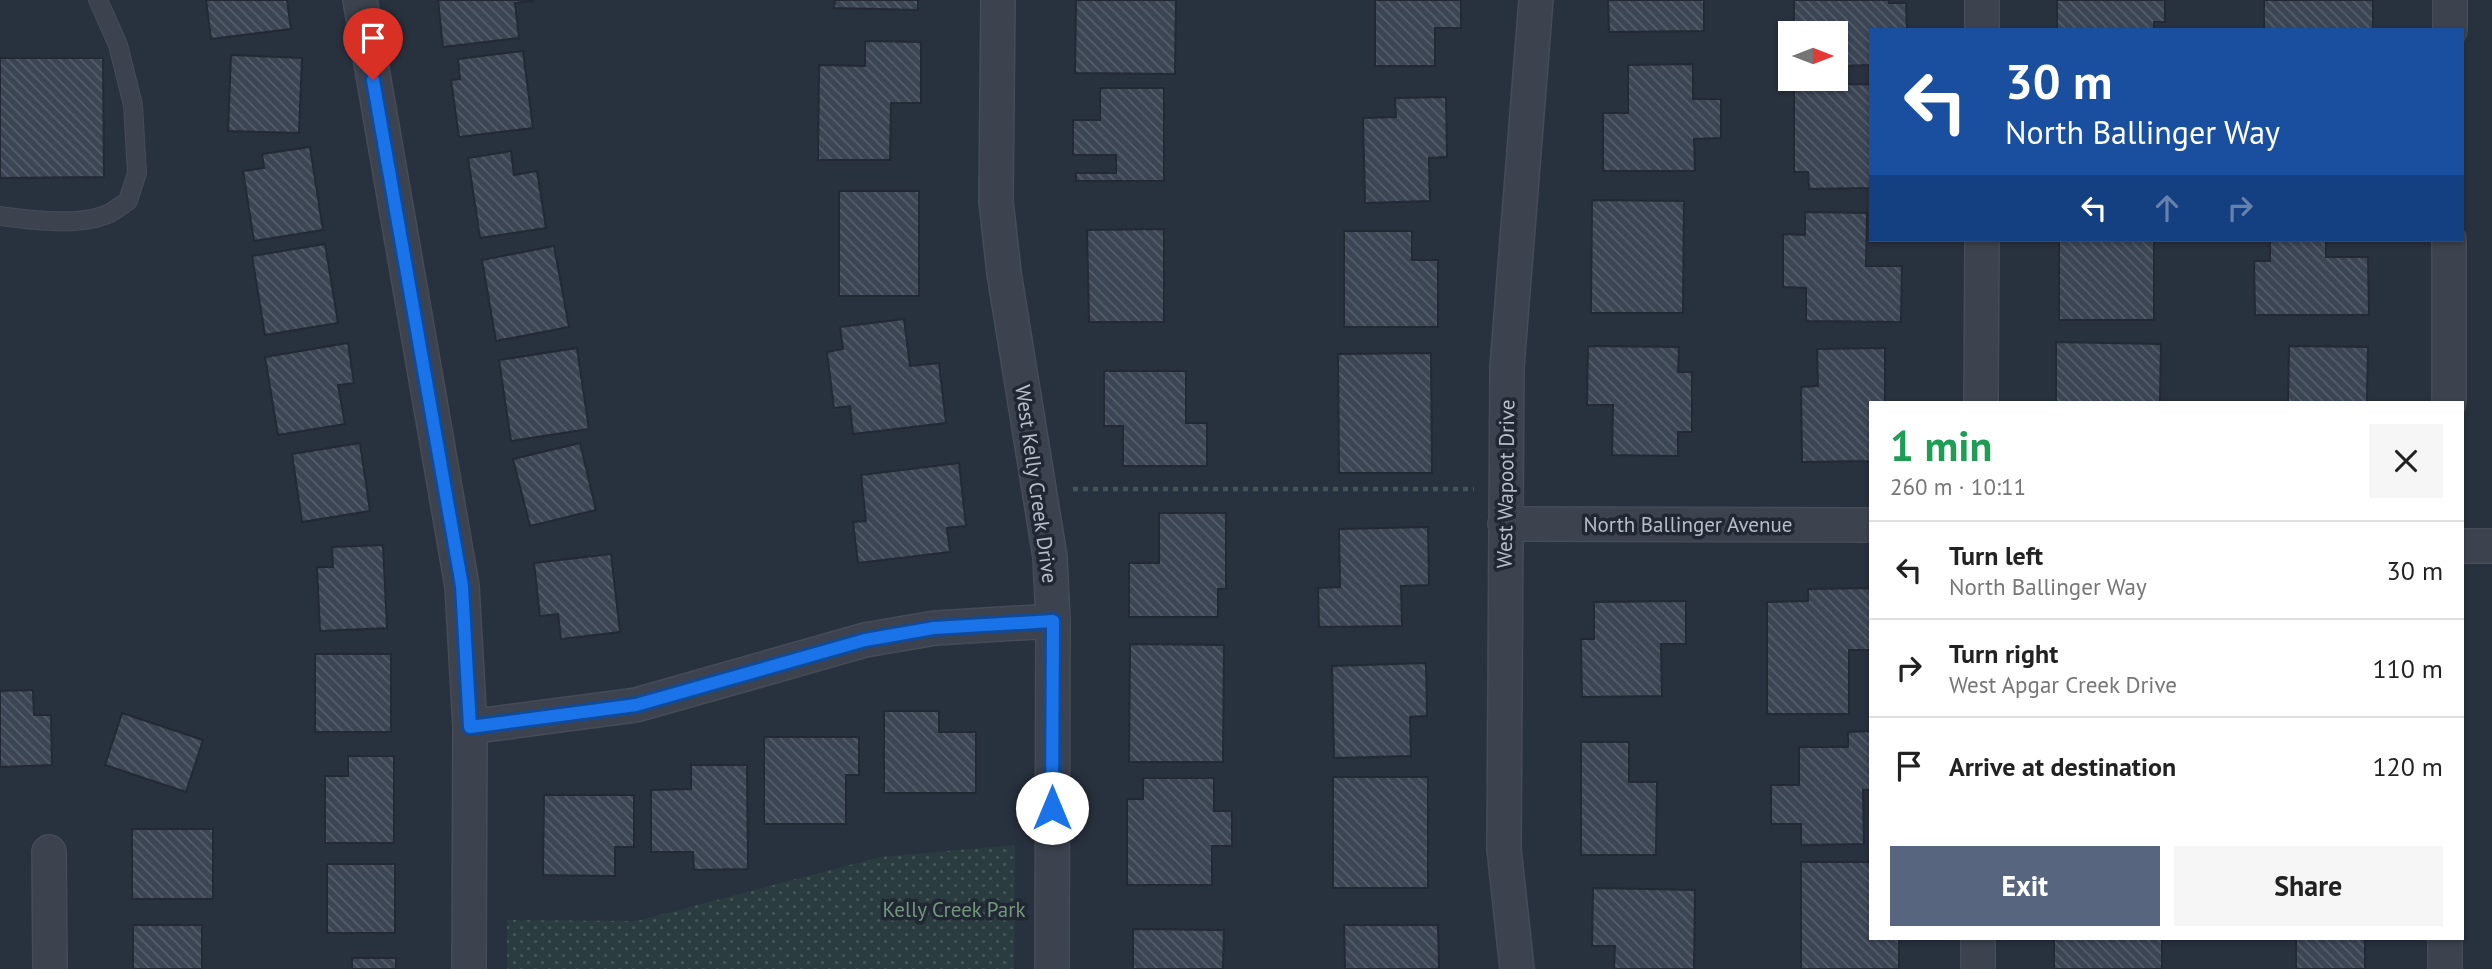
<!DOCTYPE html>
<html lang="en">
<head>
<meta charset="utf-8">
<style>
	body { margin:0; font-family:"PT Sans",sans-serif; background:#f6f6f6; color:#222; height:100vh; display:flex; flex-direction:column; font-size:26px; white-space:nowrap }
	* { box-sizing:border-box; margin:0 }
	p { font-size:23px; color:#767676 }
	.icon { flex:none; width:38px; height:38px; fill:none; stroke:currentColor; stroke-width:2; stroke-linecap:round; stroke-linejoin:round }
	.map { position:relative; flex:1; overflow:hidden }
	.details { position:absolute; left:1869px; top:401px; width:595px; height:539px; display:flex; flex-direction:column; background:#fff; border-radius:0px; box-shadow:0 2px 5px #0004 }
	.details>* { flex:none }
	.top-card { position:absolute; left:1869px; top:28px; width:595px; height:214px; border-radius:0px; box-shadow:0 2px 5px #0004; background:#1a4fa0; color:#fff; overflow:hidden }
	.needle { width:46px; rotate:90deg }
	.buttons { position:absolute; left:1778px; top:21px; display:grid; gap:14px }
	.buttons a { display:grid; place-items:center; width:70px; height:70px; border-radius:0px; background:#fff; box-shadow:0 2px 5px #0004; font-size:35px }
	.pin { position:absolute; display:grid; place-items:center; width:60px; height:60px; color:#fff; margin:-72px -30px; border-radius:50% 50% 50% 0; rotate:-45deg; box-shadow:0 0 7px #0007 }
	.pin .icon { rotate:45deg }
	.me { position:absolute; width:77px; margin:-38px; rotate:0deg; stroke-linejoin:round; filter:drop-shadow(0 0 5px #0008) }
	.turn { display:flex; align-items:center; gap:24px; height:147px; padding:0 21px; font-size:32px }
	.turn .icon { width:91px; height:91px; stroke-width:2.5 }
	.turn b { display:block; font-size:49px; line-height:60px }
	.lanes { display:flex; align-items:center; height:66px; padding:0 21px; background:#0003; justify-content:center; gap:35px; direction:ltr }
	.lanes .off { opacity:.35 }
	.round { display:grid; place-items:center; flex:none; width:74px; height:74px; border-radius:0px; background:#f6f6f6 }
	.headline { display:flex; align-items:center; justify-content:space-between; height:119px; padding:0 21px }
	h1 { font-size:42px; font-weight:800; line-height:52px; color:#1e9e55 }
	.cta { display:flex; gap:14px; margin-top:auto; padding:14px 21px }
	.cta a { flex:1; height:80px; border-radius:0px; background:#57657e; color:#fff; font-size:28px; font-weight:800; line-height:80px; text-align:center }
	.cta a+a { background:#f6f6f6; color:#222 }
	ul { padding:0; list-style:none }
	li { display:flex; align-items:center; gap:21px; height:98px; padding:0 21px; border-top:2px solid #e0e0e0 }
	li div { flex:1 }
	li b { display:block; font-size:26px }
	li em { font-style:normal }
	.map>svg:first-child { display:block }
	.park { fill:url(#park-dots) }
	.building { fill:url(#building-back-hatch); stroke:#232a36; stroke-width:2 }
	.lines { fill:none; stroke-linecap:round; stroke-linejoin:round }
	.lane-casing { stroke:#454c58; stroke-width:20 }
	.street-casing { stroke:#454c58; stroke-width:36 }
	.path { stroke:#435557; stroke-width:4.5; stroke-dasharray:5 5; stroke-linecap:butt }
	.lane { stroke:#3c434e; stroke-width:18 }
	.street { stroke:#3c434e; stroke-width:33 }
	.route-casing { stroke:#114b97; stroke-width:18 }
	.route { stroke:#1a73e8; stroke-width:12 }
	.labels { text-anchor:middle; stroke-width:7; stroke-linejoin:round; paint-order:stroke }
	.street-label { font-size:21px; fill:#b8bec9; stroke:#212834 }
	.park-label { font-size:21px; fill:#72977c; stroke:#212834 }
</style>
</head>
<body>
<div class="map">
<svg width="2492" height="969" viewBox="0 0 2492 969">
	<defs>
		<pattern id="park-dots" width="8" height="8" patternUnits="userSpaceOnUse" patternTransform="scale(1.75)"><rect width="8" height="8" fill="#2a3c3f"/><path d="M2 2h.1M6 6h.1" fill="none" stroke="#475659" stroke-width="1.8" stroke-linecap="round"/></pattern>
		<pattern id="building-back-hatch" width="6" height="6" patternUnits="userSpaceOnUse" patternTransform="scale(1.75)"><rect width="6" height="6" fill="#3b4554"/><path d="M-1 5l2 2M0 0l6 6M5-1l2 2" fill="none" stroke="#555e6b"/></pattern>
	</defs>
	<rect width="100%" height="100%" fill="#28313e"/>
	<polygon class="park" points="1015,845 1014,969 507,969 507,920 637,921 880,857"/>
	<g class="building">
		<polygon points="206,0 287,0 291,29 211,39"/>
		<polygon points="438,0 532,0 533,1 515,3 519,38 443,47"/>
		<polygon points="835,0 918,0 918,10 834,8"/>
		<polygon points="1076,0 1176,0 1175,74 1075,73"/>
		<polygon points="1375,0 1461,0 1461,28 1435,28 1435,66 1375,66"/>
		<polygon points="1608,0 1704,0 1704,31 1609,32"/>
		<polygon points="1794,0 1889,0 1889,3 1906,3 1907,30 1871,30 1871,65 1840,66 1840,55 1836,55 1836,33 1794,33"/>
		<polygon points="2057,0 2165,0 2165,22 2154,22 2154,30 2057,30"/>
		<rect x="2264" y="0" width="109" height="30"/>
		<polygon points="865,41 921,42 921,103 891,103 890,160 818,160 819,65 865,66"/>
		<polygon points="523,51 533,128 459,137 451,80 460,79 458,59"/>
		<polygon points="231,55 302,58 299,133 228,131"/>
		<polygon points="0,58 103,58 104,177 0,178"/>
		<polygon points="1693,64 1693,99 1721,99 1721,138 1694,139 1695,171 1603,171 1603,113 1628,113 1628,65"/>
		<polygon points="1871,84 1871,188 1809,189 1808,172 1794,172 1794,85"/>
		<polygon points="1100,88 1164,88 1164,181 1076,181 1076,173 1116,173 1116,155 1073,155 1073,120 1100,120"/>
		<polygon points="1446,97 1447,157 1429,158 1430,201 1365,203 1363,118 1396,117 1395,98"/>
		<polygon points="310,147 323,230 254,241 243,171 264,168 262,154"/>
		<polygon points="511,151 514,175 537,171 546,228 480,238 468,158"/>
		<rect x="839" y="191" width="80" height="105"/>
		<polygon points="1592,200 1684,201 1683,313 1591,313"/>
		<polygon points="1805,212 1867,213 1866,266 1902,266 1901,322 1806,321 1806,288 1783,287 1783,234 1805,235"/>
		<polygon points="1164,229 1164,322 1089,322 1087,230"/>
		<polygon points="1344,231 1412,231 1412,260 1438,260 1438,327 1344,327"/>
		<rect x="2059" y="240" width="95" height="80"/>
		<polygon points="2270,240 2326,240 2326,257 2368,257 2369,315 2255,315 2254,261 2270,261"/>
		<polygon points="325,244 338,323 265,335 252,256"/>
		<polygon points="554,246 569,327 496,341 482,260"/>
		<polygon points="904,319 910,366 939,363 946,423 853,434 850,406 834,408 827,352 843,349 840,327"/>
		<polygon points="2056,342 2161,344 2160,402 2056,402"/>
		<polygon points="348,343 354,383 338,385 345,424 278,435 265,357"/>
		<polygon points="1588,346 1679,347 1678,372 1692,372 1692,432 1678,432 1678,456 1612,455 1613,405 1587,405"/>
		<polygon points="2289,346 2368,347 2367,402 2288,402"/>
		<polygon points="577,348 589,429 511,441 499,360"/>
		<polygon points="1885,348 1885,402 1871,402 1871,461 1802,462 1801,387 1818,386 1817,349"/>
		<polygon points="1431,353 1432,473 1339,473 1338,354"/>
		<polygon points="1104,371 1186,371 1186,423 1207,423 1207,466 1123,466 1123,426 1104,426"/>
		<polygon points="360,443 370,511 302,522 292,454"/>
		<polygon points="580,443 596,510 530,526 513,459"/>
		<polygon points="959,463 966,526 947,528 950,552 858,563 853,522 866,521 861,475"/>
		<polygon points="1159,513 1226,513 1226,589 1218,589 1218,617 1129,617 1129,563 1159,563"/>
		<polygon points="1428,527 1429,585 1401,586 1402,626 1319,627 1318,588 1340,587 1339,529"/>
		<polygon points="383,545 387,628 320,631 317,567 333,567 332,547"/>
		<polygon points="611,554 620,632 561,639 558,614 540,616 534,563"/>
		<polygon points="1871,588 1871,650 1849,650 1849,714 1767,714 1767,602 1808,601 1808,589"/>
		<polygon points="1686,601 1686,644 1661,644 1662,696 1582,697 1581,639 1594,639 1594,602"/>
		<polygon points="1130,644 1224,645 1223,762 1129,762"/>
		<rect x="315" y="654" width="76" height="78"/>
		<polygon points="1426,663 1427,716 1410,717 1411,756 1334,758 1332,666"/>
		<polygon points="33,690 34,715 51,715 52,765 0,767 0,691"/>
		<polygon points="884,711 939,711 939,732 976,732 976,793 884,793"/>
		<polygon points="122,713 203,740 186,792 105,765"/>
		<polygon points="1871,731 1871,790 1863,790 1864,844 1801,845 1801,824 1771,824 1771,785 1799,785 1799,747 1848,747 1848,732"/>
		<polygon points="764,737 859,737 859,775 846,775 846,824 764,824"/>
		<polygon points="1581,742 1629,742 1629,782 1657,782 1656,855 1581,855"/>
		<polygon points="348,756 394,756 394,843 325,843 325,776 348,776"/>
		<polygon points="691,765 747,765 748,869 694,870 693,852 651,852 651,790 691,789"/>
		<rect x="1333" y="777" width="95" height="111"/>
		<polygon points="1143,778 1214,778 1214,811 1232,811 1232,846 1212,846 1212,885 1127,885 1127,799 1143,799"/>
		<polygon points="544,795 634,795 634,847 615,847 615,876 543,875"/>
		<rect x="132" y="829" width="81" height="70"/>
		<polygon points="1801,862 1871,862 1871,938 1899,938 1899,969 1801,969"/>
		<rect x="327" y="864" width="68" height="69"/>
		<polygon points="1593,888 1695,890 1694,969 1614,969 1615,946 1592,946"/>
		<rect x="133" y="925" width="69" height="44"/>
		<polygon points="1344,925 1438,925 1439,969 1345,969"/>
		<polygon points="1133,929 1224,930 1223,969 1133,969"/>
		<rect x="2054" y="938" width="108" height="31"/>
		<rect x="2296" y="938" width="69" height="31"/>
		<rect x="352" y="958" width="44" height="11"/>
	</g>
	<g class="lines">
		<g class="lane-casing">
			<path id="lane" d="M0,216C31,220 81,227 110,213C116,210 122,205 128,201L137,173L133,105L118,45L98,0"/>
		</g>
		<g class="street-casing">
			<g id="street">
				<polyline points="360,0 462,586 470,727 469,969"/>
				<polyline points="998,0 996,201 1004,273 1050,557 1053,621 1052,969"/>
				<polyline points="1982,30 1982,0"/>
				<polyline points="2450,30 2450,0"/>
				<polyline points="1981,402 1982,240"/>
				<polyline points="2449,402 2449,240"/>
				<polyline points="1505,524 1871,525"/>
				<polyline points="2462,546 2492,546"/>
				<polyline points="470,727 636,705 865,640 935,628 1053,621"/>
				<polyline points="49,852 50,969"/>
				<polyline points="1517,969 1504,849 1507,367 1536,0"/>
				<polyline points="1978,969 1978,938"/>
				<polyline points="2445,969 2445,938"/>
			</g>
		</g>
		<polyline class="path" points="1073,489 1474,489"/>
		<use href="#lane" class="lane"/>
		<use href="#street" class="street"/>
	</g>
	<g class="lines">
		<g class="route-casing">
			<polyline id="route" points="373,80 462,586 470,727 636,705 865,640 934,628 1053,621 1052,808"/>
		</g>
		<use href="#route" class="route"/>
	</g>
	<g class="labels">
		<g class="street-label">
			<text transform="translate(1036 484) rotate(82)" y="7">West Kelly Creek Drive</text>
			<text transform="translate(1506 484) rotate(-89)" y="7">West Wapoot Drive</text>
			<text x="1688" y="532">North Ballinger Avenue</text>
		</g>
		<g class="park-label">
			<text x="954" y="917">Kelly Creek Park</text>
		</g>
	</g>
</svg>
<div class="buttons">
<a><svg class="needle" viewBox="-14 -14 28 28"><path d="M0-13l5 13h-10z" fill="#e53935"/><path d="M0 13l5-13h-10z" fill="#767676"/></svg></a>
</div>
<div class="pin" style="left:373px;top:80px;background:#d93025"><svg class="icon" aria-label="arrive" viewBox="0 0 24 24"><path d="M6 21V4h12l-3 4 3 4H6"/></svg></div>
<svg class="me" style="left:1052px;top:808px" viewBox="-20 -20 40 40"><circle r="19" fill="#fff"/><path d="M0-13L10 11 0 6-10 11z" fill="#1a73e8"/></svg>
<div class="top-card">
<div class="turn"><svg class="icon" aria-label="left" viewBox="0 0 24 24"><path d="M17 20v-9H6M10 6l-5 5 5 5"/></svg><div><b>30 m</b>North Ballinger Way</div></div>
<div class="lanes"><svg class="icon" aria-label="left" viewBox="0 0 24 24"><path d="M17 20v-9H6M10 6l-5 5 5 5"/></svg><svg class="icon off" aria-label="ahead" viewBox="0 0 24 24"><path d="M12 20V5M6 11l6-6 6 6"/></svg><svg class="icon off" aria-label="right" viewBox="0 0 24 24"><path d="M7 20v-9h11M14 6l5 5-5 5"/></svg></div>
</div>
<section class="details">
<div class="headline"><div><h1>1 min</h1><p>260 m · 10:11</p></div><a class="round"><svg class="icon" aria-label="close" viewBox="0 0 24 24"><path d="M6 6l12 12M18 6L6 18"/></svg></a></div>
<ul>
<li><svg class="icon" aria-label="left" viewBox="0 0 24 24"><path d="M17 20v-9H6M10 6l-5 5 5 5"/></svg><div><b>Turn left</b><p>North Ballinger Way</p></div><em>30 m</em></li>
<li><svg class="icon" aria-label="right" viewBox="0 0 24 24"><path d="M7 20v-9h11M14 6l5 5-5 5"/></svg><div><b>Turn right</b><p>West Apgar Creek Drive</p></div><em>110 m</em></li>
<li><svg class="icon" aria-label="arrive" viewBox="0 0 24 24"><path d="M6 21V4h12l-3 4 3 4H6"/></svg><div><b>Arrive at destination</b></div><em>120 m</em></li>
</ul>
<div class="cta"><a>Exit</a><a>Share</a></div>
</section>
</div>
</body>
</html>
